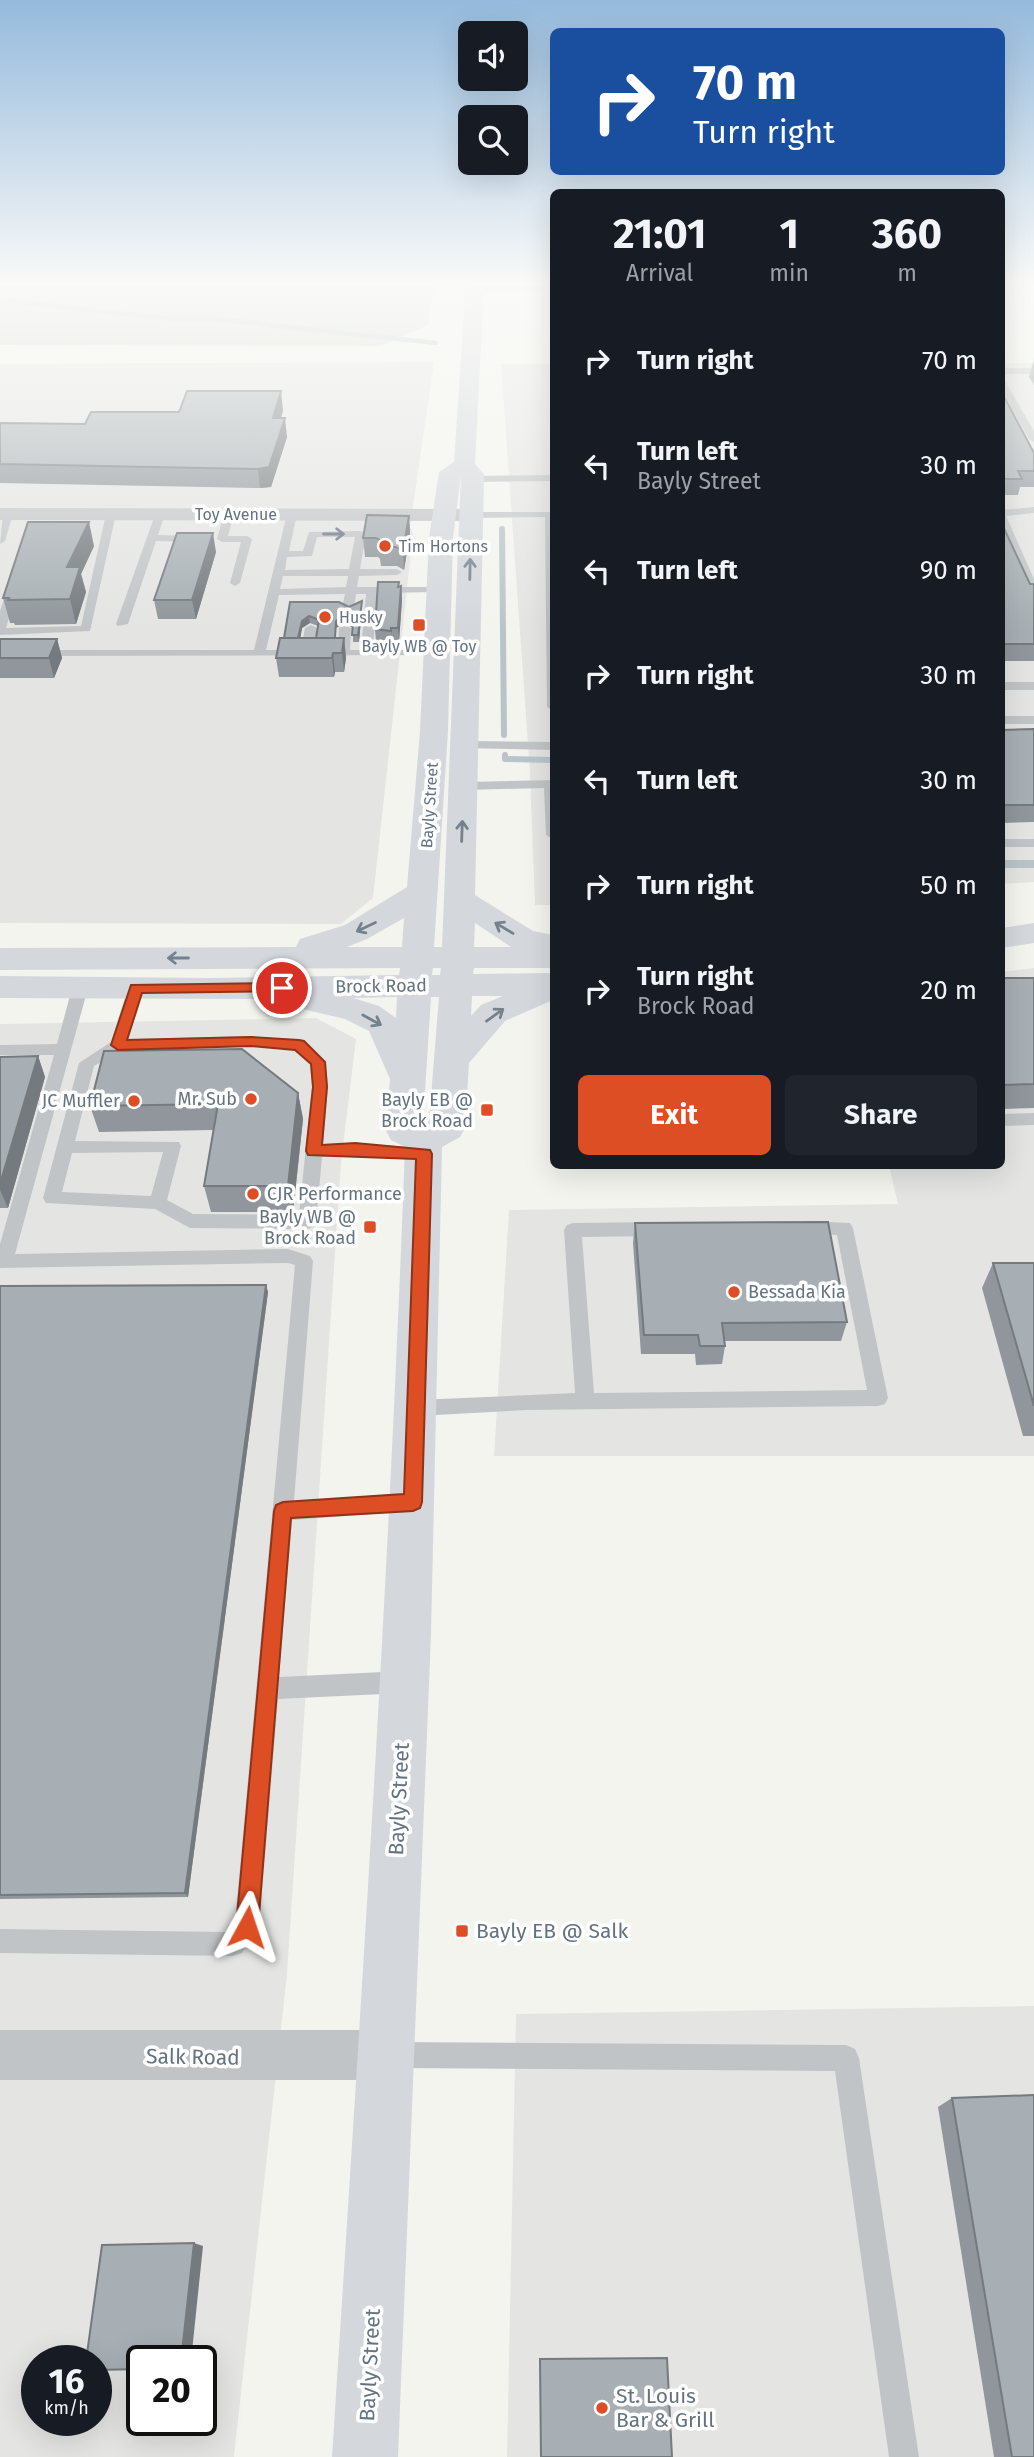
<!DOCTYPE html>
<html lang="en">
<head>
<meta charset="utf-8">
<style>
	body { margin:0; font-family:"Fira Sans",sans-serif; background:#20242c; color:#f1f3f6; height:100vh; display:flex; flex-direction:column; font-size:26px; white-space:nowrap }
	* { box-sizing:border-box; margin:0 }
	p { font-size:23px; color:#9ea1a6 }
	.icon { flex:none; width:38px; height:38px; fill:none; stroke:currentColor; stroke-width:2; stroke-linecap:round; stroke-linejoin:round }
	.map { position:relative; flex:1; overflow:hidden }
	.drawer { position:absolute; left:550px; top:189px; width:455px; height:980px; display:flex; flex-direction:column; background:#171b24; border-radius:10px; box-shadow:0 7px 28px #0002 }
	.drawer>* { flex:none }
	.guide { position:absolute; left:550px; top:28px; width:455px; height:147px; border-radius:10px; box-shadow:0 7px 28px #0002; background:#1a4fa0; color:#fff; overflow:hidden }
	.tools { position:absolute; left:458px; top:21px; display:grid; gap:14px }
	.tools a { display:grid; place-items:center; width:70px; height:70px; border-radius:10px; background:#171b24; box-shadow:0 7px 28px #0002; font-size:35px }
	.speed { position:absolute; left:21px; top:2345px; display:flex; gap:14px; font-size:35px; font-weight:700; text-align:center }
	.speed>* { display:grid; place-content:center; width:91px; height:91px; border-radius:50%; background:#171b24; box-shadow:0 7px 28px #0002; line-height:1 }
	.speed small { font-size:18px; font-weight:400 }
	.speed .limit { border:4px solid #111; border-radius:10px; background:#fff; color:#111 }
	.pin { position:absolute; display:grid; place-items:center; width:60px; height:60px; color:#fff; margin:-30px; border:4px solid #fff; border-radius:50%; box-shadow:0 2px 7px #0007 }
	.me { position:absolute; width:77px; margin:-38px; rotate:5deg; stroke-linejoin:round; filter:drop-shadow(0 0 5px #0008) }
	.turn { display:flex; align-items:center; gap:24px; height:147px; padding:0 28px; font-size:32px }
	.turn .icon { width:91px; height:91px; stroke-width:2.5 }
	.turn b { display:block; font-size:49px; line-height:60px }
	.eta { display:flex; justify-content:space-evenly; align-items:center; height:119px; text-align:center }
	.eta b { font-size:42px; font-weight:700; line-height:49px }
	.action { display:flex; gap:14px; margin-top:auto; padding:14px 28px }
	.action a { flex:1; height:80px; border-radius:10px; background:#de4e25; color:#fff; font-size:28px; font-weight:700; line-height:80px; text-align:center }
	.action a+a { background:#20242c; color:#f1f3f6 }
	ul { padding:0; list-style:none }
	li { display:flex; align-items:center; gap:21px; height:105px; padding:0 28px }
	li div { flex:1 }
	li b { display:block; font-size:26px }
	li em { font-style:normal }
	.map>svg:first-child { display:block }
	.built { fill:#e4e5e3; fill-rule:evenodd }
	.green { fill:#d4dad0 }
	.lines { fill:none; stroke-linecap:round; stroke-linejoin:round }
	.stream-far2 { stroke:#b9c4c9; stroke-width:4.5 }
	.stream-far1 { stroke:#b9c4c9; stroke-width:6 }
	.stream { stroke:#b9c4c9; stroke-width:8 }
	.lane { fill:#c1c4c7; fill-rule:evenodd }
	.street { fill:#c1c4c7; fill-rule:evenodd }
	.secondary { fill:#d4d8dc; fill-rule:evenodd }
	.wall { fill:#90969b; fill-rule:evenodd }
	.shaded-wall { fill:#757a7e }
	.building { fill:#a7afb4; stroke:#757a7e; stroke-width:2 }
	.oneway { stroke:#687784 }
	.oneway2 { stroke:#74828e }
	.route { fill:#de4e25; stroke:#903318; stroke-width:2 }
	.poi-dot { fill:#de4e25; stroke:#fff; stroke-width:2.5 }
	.labels { text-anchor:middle; stroke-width:7; stroke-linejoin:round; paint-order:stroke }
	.far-street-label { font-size:16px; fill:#637380; stroke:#fff }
	.far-poi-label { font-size:16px; fill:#637380; stroke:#fff; text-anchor:start }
	.street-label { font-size:18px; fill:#637380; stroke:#fff }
	.poi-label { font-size:18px; fill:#637380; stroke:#fff; text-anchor:end }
	.near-street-label { font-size:21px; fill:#637380; stroke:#fff }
	.near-poi-label { font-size:21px; fill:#637380; stroke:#fff; text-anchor:start }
</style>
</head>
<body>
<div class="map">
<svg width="1034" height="2457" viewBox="0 0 1034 2457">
	<rect width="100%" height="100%" fill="#f4f4ef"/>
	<g class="built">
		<polygon points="434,362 410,527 413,534 373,898 341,924 0,923 0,364"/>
		<polygon points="1001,363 1034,363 1034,882 1001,884"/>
		<polygon points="501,364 553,364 553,905 535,905 530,773"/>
		<polygon points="1034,968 1034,1456 494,1456 509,1210 898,1204 889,1166 1001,1166 1001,972"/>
		<path d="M316,1018L356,1039L341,1163L287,1974L234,2457H0V1024ZM37,2361H96V2420H37ZM142,2361H201V2420H142Z"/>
		<polygon points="1034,2006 1034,2457 507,2457 516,2014"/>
	</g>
	<polygon class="green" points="0,285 435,285 428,325 381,346 0,345"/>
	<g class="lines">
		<polyline class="stream-far2" points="0,300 170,319 216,319 436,343"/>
		<g class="stream-far1">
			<polyline points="502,529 504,735"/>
			<polyline points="505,755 505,759 553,760"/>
		</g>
		<polyline class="stream" points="1001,864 1034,864"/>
		<g class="lane">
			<polygon points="553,286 553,290 475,291 471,289 475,287"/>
			<rect x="1001" y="368" width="33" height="6"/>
			<polygon points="1001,378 1005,381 1034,431 1034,442 1029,439 1001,389"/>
			<polygon points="553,475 553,481 473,482 468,479 473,476"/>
			<polygon points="1034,507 1034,513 1006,516 1034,579 1034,587 1024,580 1001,527 1001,510"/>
			<polygon points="8,511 13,514 5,541 0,544 3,514"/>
			<polygon points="111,511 116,514 90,631 0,635 0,611 8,587 13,584 18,587 6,628 81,626 106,514"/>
			<polygon points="229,511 234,514 228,536 247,536 252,539 240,583 235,586 230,583 241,542 222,542 217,539 224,514"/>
			<path d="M292,511L297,514L289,551H303L309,532L361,531L366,534L360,569H397L402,572L397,575L359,576L357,587H443L445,589L439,592L377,593L373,650H437L441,651V655L38,656L32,653L38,650H254L287,514ZM317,537H355L349,569L285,570L287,557L312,556ZM283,576H348L346,587L280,589ZM345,594L342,608L348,611L354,608L356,594H366L361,650H350L351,628L345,625L339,628L338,650H313L317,628L311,625L305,628L301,650H266L279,595Z"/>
			<polygon points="156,512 165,514 158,535 197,536 202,539 197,542 156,541 128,624 118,626 116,624"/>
			<polygon points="553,512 553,711 547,707 545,517 472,518 467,515 472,512"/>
			<rect x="1001" y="682" width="33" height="8"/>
			<rect x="1001" y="716" width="33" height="8"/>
			<polygon points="464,741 553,742 553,750 460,748 458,745"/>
			<polygon points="553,780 553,839 546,835 544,788 464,790 457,786 464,782"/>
			<rect x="1001" y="839" width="33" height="8"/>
			<polygon points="80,983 88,988 15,1254 288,1249 310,1256 313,1261 294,1501 412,1493 419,1496 422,1502 419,1508 412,1511 292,1520 279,1677 404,1671 412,1674 415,1682 412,1690 404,1693 278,1699 259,1927 242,1953 233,1956 0,1953 0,1929 227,1932 235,1922 295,1265 288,1263 0,1268 0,1244 54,1055 0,1055 0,1045 57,1044 72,988"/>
			<path d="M136,983L144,988L128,1039L251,1036L299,1040L305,1041L326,1062L328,1087L323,1144L355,1143L424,1148L430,1150L432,1154L430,1158L355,1155L322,1157L316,1222L313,1227L307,1229L190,1228L155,1209L46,1203L43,1198L79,1063L111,1042L128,988ZM251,1046L295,1050L310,1064L312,1087L299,1215L193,1214L167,1200L181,1146L179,1142L75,1141L94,1066L121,1050ZM163,1152L151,1196L62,1192L72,1153Z"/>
			<polygon points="1034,1113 1034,1125 1001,1126 1001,1114"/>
			<polygon points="806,1221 850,1223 853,1228 888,1398 885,1404 878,1406 526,1410 417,1416 410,1414 407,1408 410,1402 417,1400 575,1393 564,1230 567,1225 573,1223 656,1222 662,1224 665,1229 662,1234 656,1236 582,1237 594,1393 867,1390 837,1235 800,1233 797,1228 800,1223"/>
			<polygon points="392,2042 846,2045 855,2049 859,2058 919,2457 889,2457 835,2071 392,2068 383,2064 379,2055 383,2046"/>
		</g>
		<g class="street">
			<polygon points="0,508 472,509 482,515 472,521 0,520"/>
			<polygon points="0,2030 386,2030 403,2038 411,2055 403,2072 386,2080 0,2080"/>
		</g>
		<g class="secondary">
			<path d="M466,285H484L475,464L484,474V479L475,895L533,931L553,935V968H474L473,974L553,973V1000L505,1021L469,1063L465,1128L460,1137L442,1147L431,1634L398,2457H332C360,2020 389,1584 405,1147L391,1140L386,1131L390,1079L369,1031L345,1019L294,1007L289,999L0,998V976L210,978L399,975L400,968L0,970V948L296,947L300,939L345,925L407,887L420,731L429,538L439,472L454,462ZM461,475L442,947H434L448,731L453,538ZM404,918L402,947H347L367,939ZM475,923L511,947H474ZM433,968H441L440,975H432ZM472,996H503L481,1005L471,1016ZM397,997L396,1018L379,1006L353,998ZM431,997H439L429,1121L423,1124Z"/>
			<polygon points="1034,923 1034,943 1001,948 1001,928"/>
		</g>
	</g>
	<g class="wall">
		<polygon points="1034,359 1034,385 1029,377"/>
		<polygon points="1001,391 1034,453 1034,487 1020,487 1018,495 1001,495"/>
		<polygon points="283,410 281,418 287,437 271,487 260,488 0,483 0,423 85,424 179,412"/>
		<polygon points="409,516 410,534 404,570 397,566 381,566 380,559 378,557 365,557 363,538"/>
		<polygon points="1001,522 1030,584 1034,584 1034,661 1001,661"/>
		<polygon points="94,546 81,574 86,592 76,624 15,625 14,623 10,623 3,598"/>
		<polygon points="216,552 196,619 158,619 154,600"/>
		<polygon points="399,582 399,586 401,586 402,600 399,641 392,641 392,645 376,643 375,629"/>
		<path d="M362,601V608L359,642H353V628L344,623L336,628V638H344L346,658L344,672H335L334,677H279L276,658L284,638L290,602L349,607ZM310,623L318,626L316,638H300L302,628Z"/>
		<polygon points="0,639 57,639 62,658 54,678 0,678"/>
		<polygon points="1034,729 1034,822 1001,823 1001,730"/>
		<polygon points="1001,978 1034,978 1034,1108 1001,1109"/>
		<polygon points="38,1056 45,1077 8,1208 0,1208 0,1057"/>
		<polygon points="298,1093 303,1119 293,1212 211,1212 204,1186 214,1130 99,1132 90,1106"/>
		<polygon points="635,1223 847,1322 841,1341 725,1341 725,1346 722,1364 696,1365 695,1354 641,1354 633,1243"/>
		<polygon points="993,1263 1034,1263 1034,1436 1023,1436 982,1288"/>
		<polygon points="266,1285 268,1292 188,1897 0,1899 0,1286"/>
		<polygon points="952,2098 1034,2457 994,2457 938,2107"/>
	</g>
	<g class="shaded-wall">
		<polygon points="281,391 283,410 276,437 273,418"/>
		<polygon points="285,418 287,437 271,487 260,488 258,469"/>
		<polygon points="409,516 410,534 404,570 403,551"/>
		<polygon points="89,522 94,546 81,574 86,592 76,624 70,599 67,567"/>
		<polygon points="213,533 216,552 196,619 192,600"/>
		<polygon points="401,586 402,600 399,641 398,628"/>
		<polygon points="362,601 362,608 359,642 358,635"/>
		<polygon points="309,616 310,623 302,628 299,647 298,641 302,621"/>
		<polygon points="343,616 344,623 336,628 335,647 336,621"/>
		<polygon points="344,638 346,658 344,672 342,653"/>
		<polygon points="57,639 62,658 54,678 49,658"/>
		<polygon points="333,653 335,672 334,677 332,658"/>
		<polygon points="38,1056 45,1077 8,1208 0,1190 0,1184"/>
		<polygon points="298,1093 303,1119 293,1212 288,1186"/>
		<polygon points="266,1285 268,1292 188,1897 185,1893"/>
		<polygon points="194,2243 203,2246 191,2361 181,2361"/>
	</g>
	<g class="building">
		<polygon points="187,391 281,391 273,418 285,418 269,467 258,469 0,464 0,423 85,424 91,412 179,412"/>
		<polygon points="1001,391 1034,453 1034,471 1018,471 1022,479 1001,479"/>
		<polygon points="367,515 409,516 403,551 396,547 379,547 380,540 376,538 363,538"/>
		<polygon points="28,522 89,522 67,567 80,567 70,599 8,600 9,598 3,598"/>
		<polygon points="1001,522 1030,584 1034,584 1034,644 1001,644"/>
		<polygon points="177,533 213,533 192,600 154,600"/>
		<polygon points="378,582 399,582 398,587 401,586 398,628 391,628 391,631 375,629"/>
		<polygon points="362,601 358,635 352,635 353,621 343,616 336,621 335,638 316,638 319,620 309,616 302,621 298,638 284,638 290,602 339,602 349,607"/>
		<polygon points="280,638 344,638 342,653 333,653 332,658 276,658"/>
		<polygon points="0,639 57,639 49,658 0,658"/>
		<polygon points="1034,729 1034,805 1001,805 1001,730"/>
		<polygon points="1001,978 1034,978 1034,1084 1001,1085"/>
		<polygon points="242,1049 298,1093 288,1186 204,1186 218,1104 90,1106 104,1051"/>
		<polygon points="38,1056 0,1184 0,1057"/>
		<polygon points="828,1222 847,1322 722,1323 725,1346 700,1346 698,1335 644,1335 635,1223"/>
		<polygon points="993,1263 1034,1263 1034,1406"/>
		<polygon points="266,1285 185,1893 0,1895 0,1286"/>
		<polygon points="1034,2095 1034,2457 1012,2457 952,2098"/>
		<polygon points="194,2243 181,2361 142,2361 142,2369 96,2370 96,2361 86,2361 102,2245"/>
		<polygon points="667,2358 672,2457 541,2457 540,2359"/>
	</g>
	<defs><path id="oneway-shaft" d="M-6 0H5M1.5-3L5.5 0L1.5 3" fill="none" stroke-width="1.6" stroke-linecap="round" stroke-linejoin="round" transform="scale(1.75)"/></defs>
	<use class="oneway" href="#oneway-shaft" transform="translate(334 534)"/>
	<g class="oneway2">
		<use href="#oneway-shaft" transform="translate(470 569) rotate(-89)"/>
		<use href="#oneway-shaft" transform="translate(462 831) rotate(-88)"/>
		<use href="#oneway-shaft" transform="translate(366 927) rotate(155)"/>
		<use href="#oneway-shaft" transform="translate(504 928) rotate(-149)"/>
		<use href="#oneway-shaft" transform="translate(178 958) rotate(180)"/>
		<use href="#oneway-shaft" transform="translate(495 1015) rotate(-36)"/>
		<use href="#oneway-shaft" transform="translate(372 1020) rotate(29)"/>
	</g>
	<linearGradient id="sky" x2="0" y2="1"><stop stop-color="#95badc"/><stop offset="0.45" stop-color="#fafaf8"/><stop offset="1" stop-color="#fafaf8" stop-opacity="0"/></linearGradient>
	<rect width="1034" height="629" fill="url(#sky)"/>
	<polygon class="route" points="282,983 289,988 287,991 142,993 127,1040 251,1037 299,1040 304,1041 325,1062 327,1087 322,1145 355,1143 430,1150 432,1154 422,1502 420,1508 413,1511 291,1518 258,1927 255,1935 247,1938 239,1935 236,1927 274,1511 276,1505 283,1502 404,1494 416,1159 308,1155 306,1151 313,1087 311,1064 295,1050 251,1046 118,1050 111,1045 131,985"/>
	<g class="poi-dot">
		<circle cx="385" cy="546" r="7"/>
		<circle cx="325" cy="617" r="7"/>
		<rect x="412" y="618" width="14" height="14" rx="3.5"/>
		<circle cx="251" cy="1099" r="7"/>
		<circle cx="134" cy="1101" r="7"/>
		<rect x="480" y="1103" width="14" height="14" rx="3.5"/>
		<circle cx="253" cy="1194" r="7"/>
		<rect x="363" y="1220" width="14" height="14" rx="3.5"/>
		<circle cx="734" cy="1292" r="7"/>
		<rect x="455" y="1924" width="14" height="14" rx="3.5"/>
		<circle cx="602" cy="2408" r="7"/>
	</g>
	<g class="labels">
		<g class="far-street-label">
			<text x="236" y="520">Toy Avenue</text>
			<text transform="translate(429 805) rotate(-86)" y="6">Bayly Street</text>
		</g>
		<g class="far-poi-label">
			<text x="399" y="552">Tim Hortons</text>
			<text x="339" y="623">Husky</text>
			<text x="419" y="652" text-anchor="middle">Bayly WB @ Toy</text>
		</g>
		<g class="street-label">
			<text transform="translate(381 986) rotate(-1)" y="6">Brock Road</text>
		</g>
		<g class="poi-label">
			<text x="237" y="1105">Mr. Sub</text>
			<text x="473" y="1106">Bayly EB @<tspan x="473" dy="21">Brock Road</tspan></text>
			<text x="120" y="1107">JC Muffler</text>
			<text x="267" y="1200" text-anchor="start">CJR Performance</text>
			<text x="356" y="1223">Bayly WB @<tspan x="356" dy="21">Brock Road</tspan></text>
			<text x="748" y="1298" text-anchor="start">Bessada Kia</text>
		</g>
		<g class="near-street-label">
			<text transform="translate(399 1799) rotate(-87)" y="7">Bayly Street</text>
			<text transform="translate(193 2057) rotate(1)" y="7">Salk Road</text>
			<text transform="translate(370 2365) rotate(-87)" y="7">Bayly Street</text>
		</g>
		<g class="near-poi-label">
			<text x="476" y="1938">Bayly EB @ Salk</text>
			<text x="616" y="2403">St. Louis<tspan x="616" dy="24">Bar &amp; Grill</tspan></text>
		</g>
	</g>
</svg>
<div class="tools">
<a><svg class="icon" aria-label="sound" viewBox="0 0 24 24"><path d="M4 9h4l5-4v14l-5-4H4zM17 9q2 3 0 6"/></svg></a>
<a><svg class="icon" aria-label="search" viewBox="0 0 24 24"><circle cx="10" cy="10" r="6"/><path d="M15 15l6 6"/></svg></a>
</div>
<div class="speed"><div>16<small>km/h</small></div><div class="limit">20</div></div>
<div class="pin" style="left:282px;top:988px;background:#d93025"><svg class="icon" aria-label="arrive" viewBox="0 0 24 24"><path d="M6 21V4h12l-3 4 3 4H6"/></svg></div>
<svg class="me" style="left:247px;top:1927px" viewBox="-20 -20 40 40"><path d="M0-17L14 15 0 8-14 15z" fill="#de4e25" stroke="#fff" stroke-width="4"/></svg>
<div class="guide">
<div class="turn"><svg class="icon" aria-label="right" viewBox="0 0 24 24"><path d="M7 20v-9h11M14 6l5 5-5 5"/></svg><div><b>70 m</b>Turn right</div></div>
</div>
<section class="drawer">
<div class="eta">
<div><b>21:01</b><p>Arrival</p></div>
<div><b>1</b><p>min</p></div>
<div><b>360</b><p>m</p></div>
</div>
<ul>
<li><svg class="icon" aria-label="right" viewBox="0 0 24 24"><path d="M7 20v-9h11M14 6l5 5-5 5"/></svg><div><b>Turn right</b></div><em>70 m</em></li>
<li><svg class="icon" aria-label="left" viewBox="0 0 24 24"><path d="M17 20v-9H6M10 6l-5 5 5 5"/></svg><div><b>Turn left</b><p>Bayly Street</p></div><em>30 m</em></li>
<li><svg class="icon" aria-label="left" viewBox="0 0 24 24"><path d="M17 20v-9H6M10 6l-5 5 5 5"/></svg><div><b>Turn left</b></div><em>90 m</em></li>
<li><svg class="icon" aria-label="right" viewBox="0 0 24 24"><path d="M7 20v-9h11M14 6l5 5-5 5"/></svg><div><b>Turn right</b></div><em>30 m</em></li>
<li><svg class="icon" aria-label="left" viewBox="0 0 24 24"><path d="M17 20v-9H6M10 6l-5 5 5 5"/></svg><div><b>Turn left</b></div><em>30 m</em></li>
<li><svg class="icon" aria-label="right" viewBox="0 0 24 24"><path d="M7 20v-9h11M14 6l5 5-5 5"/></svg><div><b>Turn right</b></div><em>50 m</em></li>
<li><svg class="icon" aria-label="right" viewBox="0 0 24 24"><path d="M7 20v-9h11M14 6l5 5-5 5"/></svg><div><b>Turn right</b><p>Brock Road</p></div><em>20 m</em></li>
</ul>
<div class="action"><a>Exit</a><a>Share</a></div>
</section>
</div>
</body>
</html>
